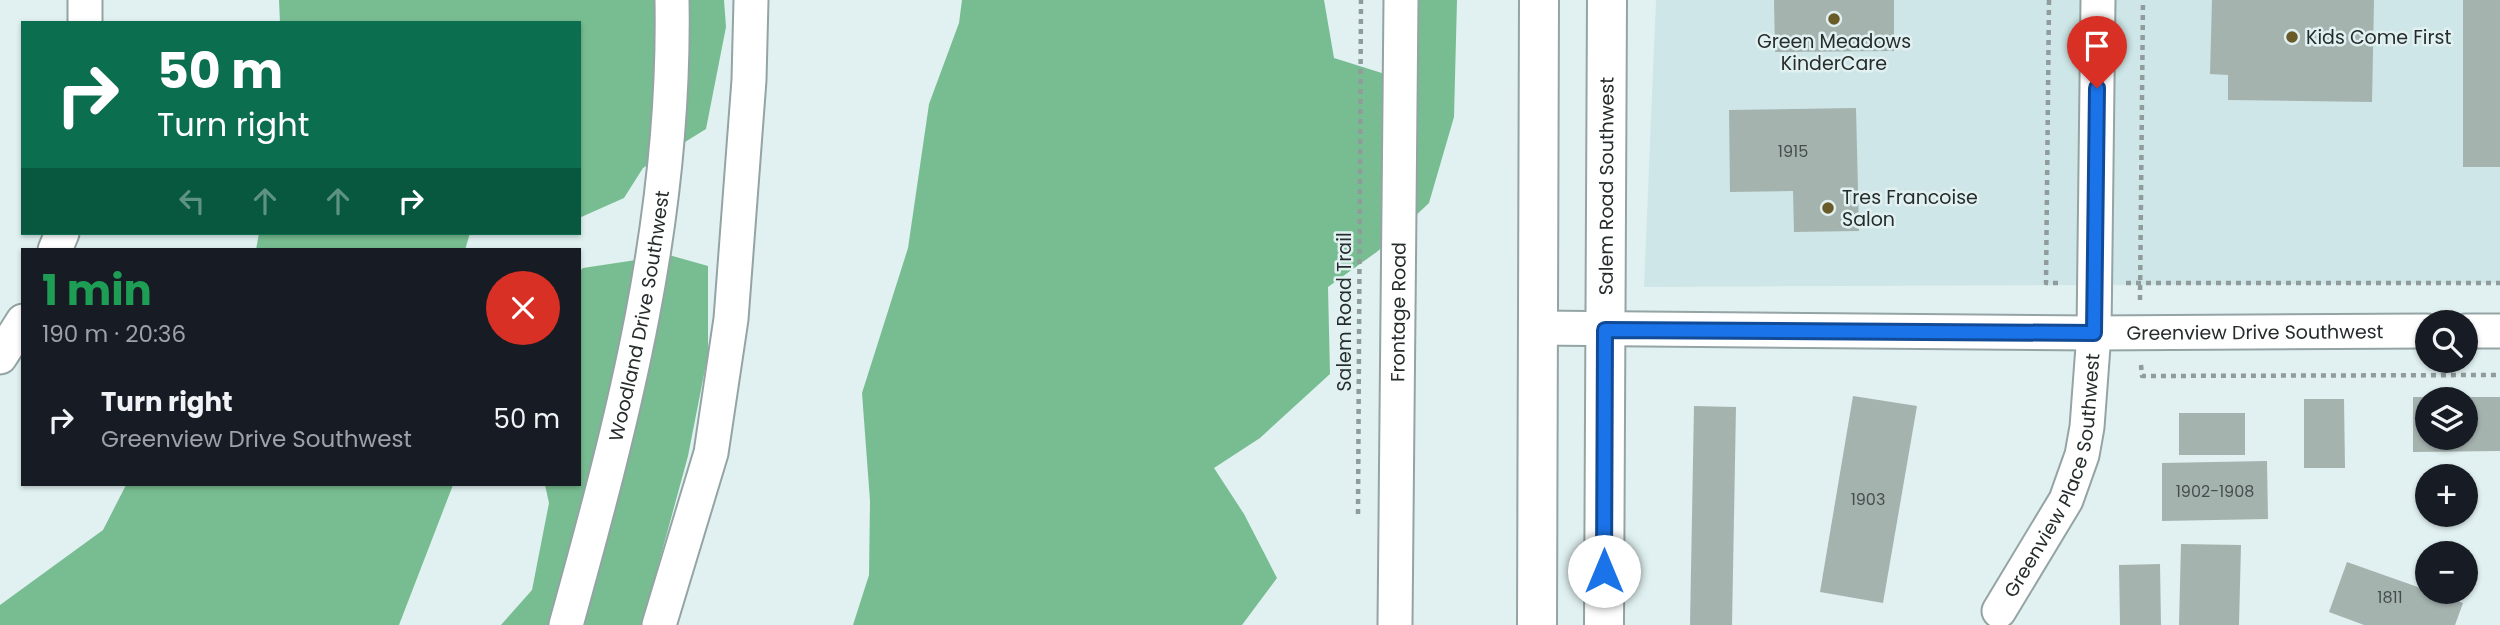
<!DOCTYPE html>
<html lang="en">
<head>
<meta charset="utf-8">
<style>
	body { margin:0; font-family:Poppins,sans-serif; background:#242831; color:#f1f3f6; height:100vh; display:flex; flex-direction:column; font-size:26px; white-space:nowrap }
	* { box-sizing:border-box; margin:0 }
	p { font-size:23px; color:#9ea1a6 }
	.icon { flex:none; width:38px; height:38px; fill:none; stroke:currentColor; stroke-width:2; stroke-linecap:round; stroke-linejoin:round }
	.map { position:relative; flex:1; overflow:hidden }
	.panel { position:absolute; left:21px; top:248px; width:560px; height:238px; display:flex; flex-direction:column; background:#171b24; border-radius:0px; box-shadow:0 2px 5px #0004 }
	.panel>* { flex:none }
	.banner { position:absolute; left:21px; top:21px; width:560px; height:214px; border-radius:0px; box-shadow:0 2px 5px #0004; background:#0b6e4f; color:#fff; overflow:hidden }
	.tools { position:absolute; left:2415px; top:310px; display:grid; gap:14px }
	.tools a { display:grid; place-items:center; width:63px; height:63px; border-radius:50%; background:#171b24; box-shadow:0 2px 5px #0004; font-size:35px }
	.pin { position:absolute; display:grid; place-items:center; width:60px; height:60px; color:#fff; margin:-72px -30px; border-radius:50% 50% 50% 0; rotate:-45deg; box-shadow:0 0 7px #0007 }
	.pin .icon { rotate:45deg }
	.me { position:absolute; width:77px; margin:-38px; rotate:0deg; stroke-linejoin:round; filter:drop-shadow(0 0 5px #0008) }
	.turn { display:flex; align-items:center; gap:24px; height:147px; padding:0 21px; font-size:32px }
	.turn .icon { width:91px; height:91px; stroke-width:2.5 }
	.turn b { display:block; font-size:49px; line-height:60px }
	.lanes { display:flex; align-items:center; height:66px; padding:0 21px; background:#0003; justify-content:center; gap:35px; direction:ltr }
	.lanes .off { opacity:.35 }
	.round { display:grid; place-items:center; flex:none; width:74px; height:74px; border-radius:37px; background:#242831 }
	.headline { display:flex; align-items:center; justify-content:space-between; height:119px; padding:0 21px }
	h1 { font-size:42px; font-weight:700; line-height:52px; color:#1e9e55 }
	ul { padding:0; list-style:none }
	li { display:flex; align-items:center; gap:21px; height:105px; padding:0 21px }
	li div { flex:1 }
	li b { display:block; font-size:26px }
	li em { font-style:normal }
	.map>svg:first-child { display:block }
	.built { fill:#cee6e7 }
	.forest { fill:#78bd92 }
	.building { fill:#a5b3af }
	.lines { fill:none; stroke-linecap:round; stroke-linejoin:round }
	.minor-casing { stroke:#94a3a3; stroke-width:37 }
	.primary-casing { stroke:#94a3a3; stroke-width:42 }
	.path { stroke:#909b9b; stroke-width:4.5; stroke-dasharray:5 5; stroke-linecap:butt }
	.minor { stroke:#fff; stroke-width:33 }
	.primary { stroke:#fff; stroke-width:38 }
	.route-casing { stroke:#114b97; stroke-width:18 }
	.route { stroke:#1a73e8; stroke-width:12 }
	.poi-dot { fill:#6a5c29; stroke:#e1f1f1; stroke-width:2.5 }
	.labels { text-anchor:middle; stroke-width:5; stroke-linejoin:round; paint-order:stroke }
	.number-label { font-size:16px; fill:#464e4d }
	.poi-label { font-size:19px; fill:#262c2c; stroke:#e1f1f1; text-anchor:start }
	.street-label { font-size:19px; fill:#262c2c; stroke:#e1f1f1 }
</style>
</head>
<body>
<div class="map">
<svg width="2500" height="625" viewBox="0 0 2500 625">
	<rect width="100%" height="100%" fill="#e1f1f1"/>
	<polygon class="built" points="1656,0 2500,0 2500,283 1644,287"/>
	<g class="forest">
		<polygon points="279,0 724,0 726,27 706,129 643,168 624,198 579,218 579,23 280,23"/>
		<polygon points="962,0 1324,0 1334,58 1385,74 1416,0 1457,0 1454,117 1429,203 1378,251 1328,287 1330,374 1260,438 1214,468 1244,514 1277,578 1242,625 853,625 869,575 870,501 862,393 908,248 929,104 959,23"/>
		<polygon points="259,233 470,233 465,250 256,250"/>
		<polygon points="669,255 708,266 708,354 688,456 642,625 501,625 532,590 549,503 545,485 579,485 579,272 583,268"/>
		<polygon points="126,485 453,485 399,625 0,625 0,605 103,530"/>
	</g>
	<g class="building">
		<polygon points="1774,0 1894,0 1894,51 1775,52"/>
		<polygon points="2212,0 2374,0 2372,102 2228,100 2228,75 2210,74"/>
		<rect x="2463" y="0" width="37" height="167"/>
		<polygon points="1856,108 1859,231 1794,232 1793,191 1730,192 1729,110"/>
		<polygon points="1853,396 1917,406 1883,603 1820,592"/>
		<polygon points="2413,397 2427,397 2427,438 2466,438 2466,397 2500,397 2500,451 2413,452"/>
		<polygon points="2304,399 2344,399 2345,468 2304,468"/>
		<polygon points="1694,406 1736,407 1732,625 1690,625"/>
		<rect x="2179" y="413" width="66" height="42"/>
		<polygon points="2267,461 2268,519 2162,521 2162,463"/>
		<polygon points="2181,544 2241,545 2239,625 2179,625"/>
		<polygon points="2347,562 2463,603 2455,625 2364,625 2329,612"/>
		<polygon points="2160,564 2161,625 2120,625 2119,565"/>
	</g>
	<g class="lines">
		<g class="minor-casing">
			<g id="minor">
				<polyline points="85,0 85,23"/>
				<polyline points="55,250 62,233"/>
				<path id="s1" d="M1536,328L2094,333L2427,331"/>
				<polyline points="2466,331 2500,331"/>
				<polyline points="0,357 23,321"/>
				<path id="s2" d="M1999,611L2066,500L2082,455L2087,427L2094,333L2098,0"/>
				<path id="s3" d="M566,625C624,416 676,219 672,0"/>
				<polyline points="659,625 711,453 731,319 749,80 751,0"/>
				<path id="s4" d="M1395,625L1401,0"/>
			</g>
		</g>
		<g class="primary-casing">
			<g id="primary">
				<polyline points="1537,625 1539,0"/>
				<path id="s5" d="M1604,625L1607,0"/>
			</g>
		</g>
		<g class="path">
			<polyline points="2049,0 2046,283 2062,283"/>
			<polyline points="2126,283 2500,283"/>
			<polyline points="2140,300 2143,0"/>
			<polyline points="2141,365 2142,376 2500,375"/>
			<polyline points="1358,514 1361,0"/>
		</g>
		<use href="#minor" class="minor"/>
		<use href="#primary" class="primary"/>
	</g>
	<g class="lines">
		<g class="route-casing">
			<polyline id="route" points="1604,571 1605,330 2094,333 2097,88"/>
		</g>
		<use href="#route" class="route"/>
	</g>
	<g class="poi-dot">
		<circle cx="1834" cy="19" r="7"/>
		<circle cx="2292" cy="37" r="7"/>
		<circle cx="1828" cy="208" r="7"/>
	</g>
	<g class="labels">
		<g class="number-label">
			<text x="1793" y="157">1915</text>
			<text x="2215" y="497">1902-1908</text>
			<text x="1868" y="505">1903</text>
			<text x="2390" y="603">1811</text>
		</g>
		<g class="poi-label">
			<text x="2306" y="44">Kids Come First</text>
			<text x="1834" y="48" text-anchor="middle">Green Meadows<tspan x="1834" dy="22">KinderCare</tspan></text>
			<text x="1842" y="204">Tres Francoise<tspan x="1842" dy="22">Salon</tspan></text>
		</g>
		<g class="street-label">
			<text dy="7" stroke="none"><textPath href="#s5" startOffset="439">Salem Road Southwest</textPath></text>
			<text transform="translate(1344 312) rotate(-90)" y="7">Salem Road Trail</text>
			<text dy="7" stroke="none"><textPath href="#s4" startOffset="313">Frontage Road</textPath></text>
			<text dy="7" stroke="none"><textPath href="#s3" startOffset="318">Woodland Drive Southwest</textPath></text>
			<text dy="7" stroke="none"><textPath href="#s1" startOffset="719">Greenview Drive Southwest</textPath></text>
			<text dy="7" stroke="none"><textPath href="#s2" startOffset="149">Greenview Place Southwest</textPath></text>
		</g>
	</g>
</svg>
<div class="tools">
<a><svg class="icon" aria-label="search" viewBox="0 0 24 24"><circle cx="10" cy="10" r="6"/><path d="M15 15l6 6"/></svg></a>
<a><svg class="icon" aria-label="layers" viewBox="0 0 24 24"><path d="M12 4l9 5-9 5-9-5zM3 14l9 5 9-5"/></svg></a>
<a>+</a>
<a>−</a>
</div>
<div class="pin" style="left:2097px;top:88px;background:#d93025"><svg class="icon" aria-label="arrive" viewBox="0 0 24 24"><path d="M6 21V4h12l-3 4 3 4H6"/></svg></div>
<svg class="me" style="left:1604px;top:571px" viewBox="-20 -20 40 40"><circle r="19" fill="#fff"/><path d="M0-13L10 11 0 6-10 11z" fill="#1a73e8"/></svg>
<div class="banner">
<div class="turn"><svg class="icon" aria-label="right" viewBox="0 0 24 24"><path d="M7 20v-9h11M14 6l5 5-5 5"/></svg><div><b>50 m</b>Turn right</div></div>
<div class="lanes"><svg class="icon off" aria-label="left" viewBox="0 0 24 24"><path d="M17 20v-9H6M10 6l-5 5 5 5"/></svg><svg class="icon off" aria-label="ahead" viewBox="0 0 24 24"><path d="M12 20V5M6 11l6-6 6 6"/></svg><svg class="icon off" aria-label="ahead" viewBox="0 0 24 24"><path d="M12 20V5M6 11l6-6 6 6"/></svg><svg class="icon" aria-label="right" viewBox="0 0 24 24"><path d="M7 20v-9h11M14 6l5 5-5 5"/></svg></div>
</div>
<section class="panel">
<div class="headline"><div><h1>1 min</h1><p>190 m · 20:36</p></div><a class="round" style="background:#d93025;color:#fff"><svg class="icon" aria-label="close" viewBox="0 0 24 24"><path d="M6 6l12 12M18 6L6 18"/></svg></a></div>
<ul>
<li><svg class="icon" aria-label="right" viewBox="0 0 24 24"><path d="M7 20v-9h11M14 6l5 5-5 5"/></svg><div><b>Turn right</b><p>Greenview Drive Southwest</p></div><em>50 m</em></li>
</ul>
</section>
</div>
</body>
</html>
